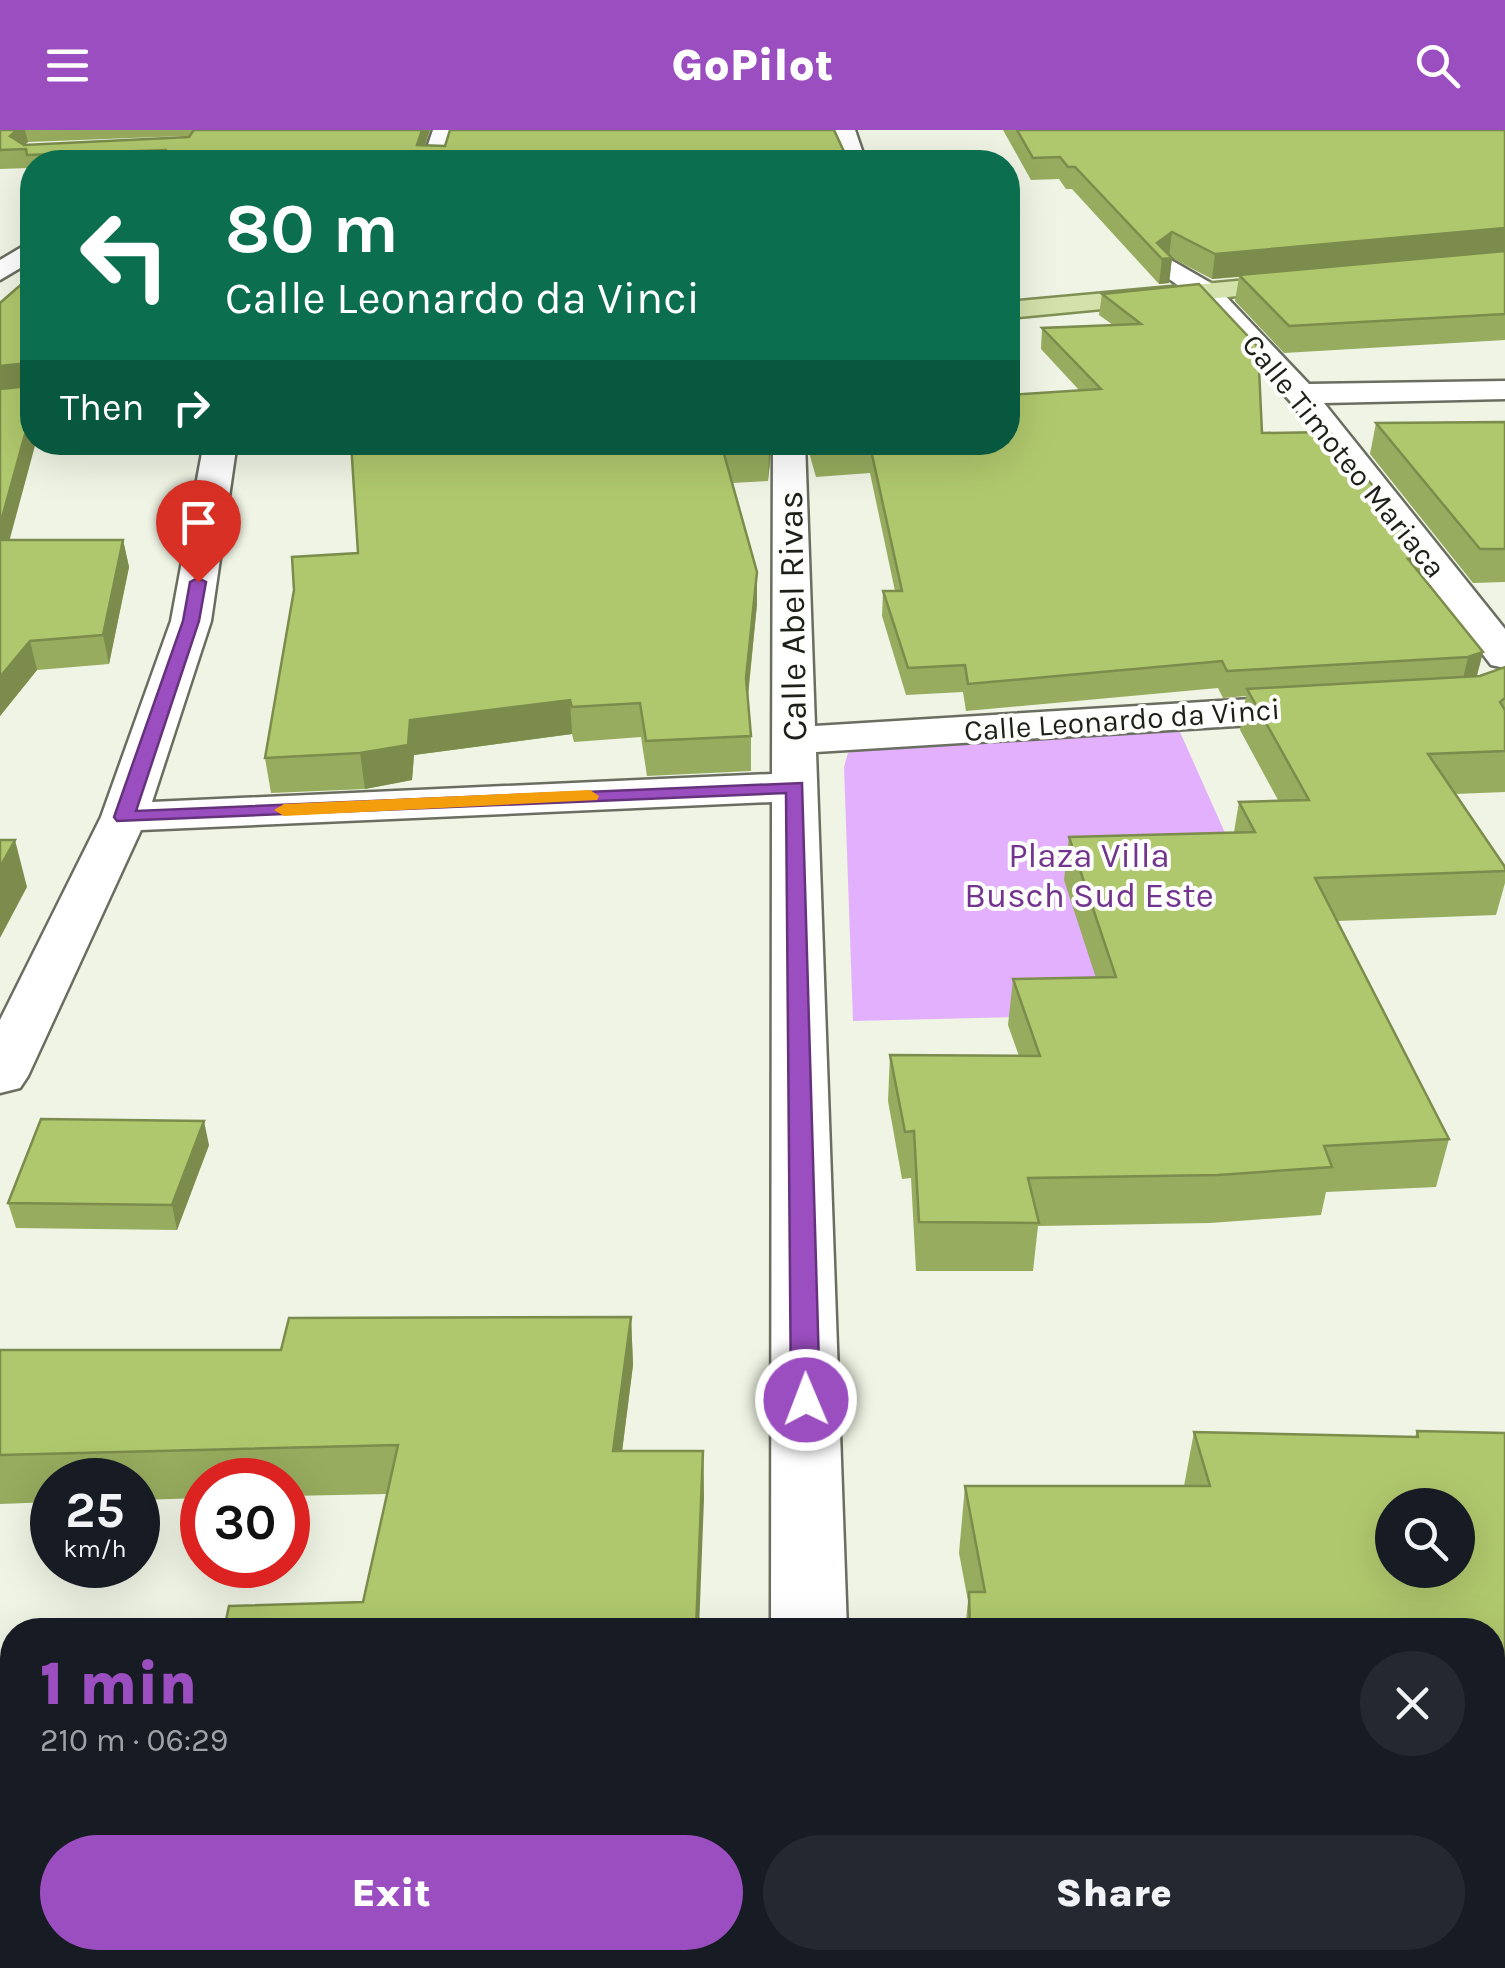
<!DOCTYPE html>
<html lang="en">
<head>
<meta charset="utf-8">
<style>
	body { margin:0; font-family:Karla,sans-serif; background:#242831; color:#f1f3f6; height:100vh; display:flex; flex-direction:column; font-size:38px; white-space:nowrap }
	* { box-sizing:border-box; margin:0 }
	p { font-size:32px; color:#9ea1a6 }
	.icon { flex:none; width:55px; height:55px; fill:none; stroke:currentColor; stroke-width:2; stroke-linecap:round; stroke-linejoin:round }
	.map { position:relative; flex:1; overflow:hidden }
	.panel { position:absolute; left:0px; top:1488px; width:1505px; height:352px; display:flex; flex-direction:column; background:#171b24; border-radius:40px 40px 0 0; box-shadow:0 10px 40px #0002 }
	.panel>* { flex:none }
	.banner { position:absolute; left:20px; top:20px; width:1000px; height:305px; border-radius:40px; box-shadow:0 10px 40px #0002; background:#0b6e4f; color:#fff; overflow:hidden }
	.buttons { position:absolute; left:1375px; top:1358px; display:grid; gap:20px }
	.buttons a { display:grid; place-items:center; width:100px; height:100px; border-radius:50%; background:#171b24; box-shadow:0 10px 40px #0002; font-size:50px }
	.speed { position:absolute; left:30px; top:1328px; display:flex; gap:20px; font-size:50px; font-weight:700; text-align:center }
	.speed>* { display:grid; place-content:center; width:130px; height:130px; border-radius:50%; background:#171b24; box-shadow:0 10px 40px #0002; line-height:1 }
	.speed small { font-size:25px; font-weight:400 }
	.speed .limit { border:15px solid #d22; background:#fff; color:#111 }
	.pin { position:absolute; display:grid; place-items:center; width:85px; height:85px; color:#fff; margin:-102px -42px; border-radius:50% 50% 50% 0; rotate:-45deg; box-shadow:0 0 10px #0007 }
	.pin .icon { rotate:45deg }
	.me { position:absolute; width:110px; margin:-55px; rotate:359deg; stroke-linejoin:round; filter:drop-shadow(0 0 8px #0008) }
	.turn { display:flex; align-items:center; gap:35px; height:210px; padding:0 40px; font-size:45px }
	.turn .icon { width:130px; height:130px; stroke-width:2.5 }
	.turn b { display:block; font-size:70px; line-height:85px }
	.then { display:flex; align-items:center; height:95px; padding:0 40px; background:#0003; gap:20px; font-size:38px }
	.round { display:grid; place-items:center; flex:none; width:105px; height:105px; border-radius:52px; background:#242831 }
	.summary { display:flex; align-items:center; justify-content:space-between; height:170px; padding:0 40px }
	h1 { font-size:60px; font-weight:800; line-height:75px; color:#9b4ebf }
	.button { display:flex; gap:20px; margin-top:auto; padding:20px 40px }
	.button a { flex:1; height:115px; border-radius:60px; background:#9b4ebf; color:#fff; font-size:40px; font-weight:800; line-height:115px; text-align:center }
	.button a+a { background:#242831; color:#f1f3f6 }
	header { display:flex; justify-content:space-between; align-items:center; height:130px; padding:0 40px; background:#9b4ebf; color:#fff; font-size:45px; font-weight:800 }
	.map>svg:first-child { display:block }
	.green { fill:#e2b0fc }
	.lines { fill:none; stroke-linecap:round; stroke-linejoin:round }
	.minor-casing { stroke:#6a6e60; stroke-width:5 }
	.major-casing { stroke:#809054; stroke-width:5 }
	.minor { fill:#fff; fill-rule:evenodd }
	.major { fill:#d3e1ab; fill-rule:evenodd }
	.wall { fill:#97ac5e; fill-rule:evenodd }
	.shaded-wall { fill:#7b8c4c }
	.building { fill:#b0c86d; stroke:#7b8c4c; stroke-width:2.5; fill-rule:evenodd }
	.route { fill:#9b4ebf; stroke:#65337c; stroke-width:2.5 }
	.slow { fill:#f59e0b }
	.labels { text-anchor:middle; stroke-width:8; stroke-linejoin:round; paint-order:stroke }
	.far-street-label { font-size:30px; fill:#1d1f19; stroke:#fefffc }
	.street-label { font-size:35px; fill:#1d1f19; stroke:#fefffc }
	.park-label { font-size:35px; fill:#72348e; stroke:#fefffc }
</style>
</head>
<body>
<header><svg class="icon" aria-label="menu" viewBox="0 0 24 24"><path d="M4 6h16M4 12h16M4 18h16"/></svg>GoPilot<svg class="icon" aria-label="search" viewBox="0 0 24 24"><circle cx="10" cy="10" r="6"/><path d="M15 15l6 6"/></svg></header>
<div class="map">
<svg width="1505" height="1838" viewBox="0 0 1505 1838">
	<rect width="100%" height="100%" fill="#eff4e4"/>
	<polygon class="green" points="1180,602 1304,880 853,891 844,637 848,623 889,613"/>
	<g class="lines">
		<g class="minor-casing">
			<g id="minor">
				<polygon points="433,0 455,0 444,32 422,32"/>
				<polygon points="833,0 855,0 866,32 844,32"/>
				<polygon points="32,111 32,131 0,150 0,130"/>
				<polygon points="1171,130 1216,156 1309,254 1505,251 1505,269 1324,273 1505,499 1505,538 1491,535 1290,271 1196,168 1162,144 1158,138"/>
				<polygon points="204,312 237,312 211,491 152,672 772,644 773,312 805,312 815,596 1317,565 1332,569 1338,578 1332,587 1317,591 816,622 847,1500 771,1500 772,672 141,700 28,946 20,958 0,963 0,890 101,687 171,491"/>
				<rect x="771" y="1828" width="88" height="10"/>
			</g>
		</g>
		<g class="major-casing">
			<polygon id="major" points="1313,144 1327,152 1323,158 1008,188 1008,172"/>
		</g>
		<use href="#minor" class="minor"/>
		<use href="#major" class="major"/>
	</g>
	<g class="wall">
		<path d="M0,0H430L425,16L847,28V32H32V44H31L29,38L0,39ZM184,6L185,7L25,15L28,12Z"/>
		<polygon points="1003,0 1505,0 1505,210 1284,223 1235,171 1239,147 1212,149 1172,128 1169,153 1159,154 1072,59 1066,59 1059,49 1031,50"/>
		<polygon points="1199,154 1262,303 1430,428 1425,449 1483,522 1477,546 1505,537 1505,662 1455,664 1505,737 1505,753 1496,785 1337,791 1449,1009 1436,1057 1326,1062 1321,1085 1210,1093 1038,1096 1033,1141 916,1141 911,1048 902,1049 888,971 890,925 1019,926 1008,895 1013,849 1096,848 1064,750 1069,707 1234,702 1239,672 1278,670 1240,600 1246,566 1223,568 1218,558 966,581 963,562 906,565 882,486 883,461 895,461 870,343 816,347 806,312 1008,312 1079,260 1041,219 1042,198 1113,195 1099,185 1102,164"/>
		<polygon points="0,173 10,410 123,410 129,437 109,534 37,540 0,586"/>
		<polygon points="1505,292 1505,452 1473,453 1370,324 1376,293"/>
		<polygon points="351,312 772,312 768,351 732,353 757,474 748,567 751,606 751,641 647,646 641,607 574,612 572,604 414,625 412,650 365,659 271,663 265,628 358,423"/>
		<polygon points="209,1015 177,1100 16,1098 8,1073"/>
		<polygon points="631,1187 633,1235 622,1321 703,1321 704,1369 363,1472 387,1364 288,1366 288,1350 202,1350 202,1368 138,1370 138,1350 52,1350 52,1372 0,1374 0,1220 281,1220"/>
		<polygon points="1417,1301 1505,1303 1505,1710 1492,1671 1492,1500 965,1500 968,1471 959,1423 965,1356 1184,1356 1194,1302 1415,1307"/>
		<polygon points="1302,1828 1492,1828 1505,1838 1305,1838"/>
	</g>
	<g class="shaded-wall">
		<polygon points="17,0 25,0 28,12 19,19 10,6"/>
		<polygon points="422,0 430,0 419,32 417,15"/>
		<polygon points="1505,98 1505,122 1212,149 1215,124"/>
		<polygon points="1172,102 1169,127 1172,128 1169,153 1159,154 1162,129 1157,113"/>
		<polygon points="29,233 32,257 0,260 0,236"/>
		<polygon points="32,279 32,312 36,312 2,438 0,428 0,395"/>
		<polygon points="769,312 772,312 768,351 769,321"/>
		<polygon points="123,410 129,437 109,534 103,505"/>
		<polygon points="757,442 757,474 746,582 746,548"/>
		<polygon points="30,511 37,540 0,586 0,547"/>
		<polygon points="1483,522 1476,548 1462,553 1468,527"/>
		<polygon points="570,570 572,604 414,625 412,650 365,659 360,623 410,590"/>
		<polygon points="15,710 27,757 0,808 0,737"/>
		<polygon points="204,991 209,1015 177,1100 172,1075"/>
		<polygon points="631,1187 633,1235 616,1369 613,1321"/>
		<polygon points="703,1321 704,1369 699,1500 696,1500"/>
		<polygon points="198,1828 212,1828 209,1838 195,1838"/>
	</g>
	<g class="building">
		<polygon points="0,0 17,0 10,6 24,15 189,7 194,0 422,0 417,15 445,16 450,0 834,0 847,28 836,28 837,32 166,32 168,31 166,20 27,25 26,19 0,20"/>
		<polygon points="1017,0 1505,0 1505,98 1215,124 1172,102 1157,113 1172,128 1162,129 1075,37 1068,37 1060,27 1033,28"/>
		<polygon points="1505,121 1505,184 1289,196 1239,145"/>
		<polygon points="32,145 32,279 0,395 0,259 29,256 29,233 0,236 0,173"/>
		<polygon points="1199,154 1258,217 1262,303 1330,302 1430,428 1408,429 1483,522 1468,527 1227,541 1222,531 968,554 965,535 908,538 883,461 902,461 871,320 816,324 813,312 1008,312 1008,265 1101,259 1042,198 1141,194 1102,164"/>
		<polygon points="1505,292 1505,419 1480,419 1376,293"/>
		<polygon points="351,312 769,312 769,321 724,324 757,442 746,548 751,606 646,611 640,573 572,577 570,570 410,590 408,615 360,623 265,628 294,460 292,427 358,423"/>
		<polygon points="0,410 123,410 103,505 30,511 0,547"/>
		<polygon points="1505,537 1505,568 1500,572 1505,580 1505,621 1428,624 1505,737 1505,741 1315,748 1449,1009 1324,1016 1332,1037 1218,1045 1028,1048 1039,1093 919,1092 914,1001 905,1002 890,925 1040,926 1013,849 1116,847 1069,707 1255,702 1239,672 1309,670 1247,559 1480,546"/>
		<polygon points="0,710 15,710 0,737"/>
		<polygon points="41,989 204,991 172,1075 8,1073"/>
		<polygon points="631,1187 613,1321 703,1321 696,1500 224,1500 229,1476 363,1472 398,1315 0,1325 0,1220 281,1220 289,1188"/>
		<path d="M1417,1301L1505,1303V1567L1492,1566V1500H970L969,1462H985L965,1356H1210L1194,1302L1418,1307ZM1392,1375H1458V1440H1392Z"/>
		<polygon points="10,1686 12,1686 12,1828 198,1828 195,1838 0,1838 0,1718"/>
		<polygon points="1505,1725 1505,1838 1345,1838 1342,1828 1492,1828 1492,1726"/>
	</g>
	<polygon class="route" points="198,448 206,452 199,491 136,681 802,653 820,1270 815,1277 796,1277 791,1270 786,663 117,691 114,687 183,491 190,452"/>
	<polygon class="slow" points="590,660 599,666 597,670 284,686 274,680 284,674"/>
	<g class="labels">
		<g class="far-street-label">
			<text transform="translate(1344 326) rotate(51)" y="10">Calle Timoteo Mariaca</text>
			<text transform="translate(1122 590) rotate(-4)" y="10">Calle Leonardo da Vinci</text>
		</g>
		<g class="street-label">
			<text transform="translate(792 486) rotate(-91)" y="12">Calle Abel Rivas</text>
		</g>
		<g class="park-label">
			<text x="1089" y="737">Plaza Villa<tspan x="1089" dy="40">Busch Sud Este</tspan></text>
		</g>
	</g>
</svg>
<div class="buttons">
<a><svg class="icon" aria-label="search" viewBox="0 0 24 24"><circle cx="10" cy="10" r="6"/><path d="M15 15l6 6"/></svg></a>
</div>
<div class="speed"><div>25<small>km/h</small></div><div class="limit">30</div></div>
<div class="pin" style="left:198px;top:452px;background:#d93025"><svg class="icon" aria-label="arrive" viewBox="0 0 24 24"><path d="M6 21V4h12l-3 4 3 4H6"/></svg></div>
<svg class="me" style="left:806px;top:1270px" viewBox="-20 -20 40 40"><circle r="17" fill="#9b4ebf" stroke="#fff" stroke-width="3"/><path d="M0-11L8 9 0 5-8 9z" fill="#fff"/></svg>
<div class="banner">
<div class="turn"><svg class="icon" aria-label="left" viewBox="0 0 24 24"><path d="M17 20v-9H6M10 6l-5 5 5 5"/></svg><div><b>80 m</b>Calle Leonardo da Vinci</div></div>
<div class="then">Then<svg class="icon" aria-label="right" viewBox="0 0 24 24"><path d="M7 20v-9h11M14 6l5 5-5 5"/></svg></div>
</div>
<section class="panel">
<div class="summary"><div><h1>1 min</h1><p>210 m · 06:29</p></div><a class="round"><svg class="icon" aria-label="close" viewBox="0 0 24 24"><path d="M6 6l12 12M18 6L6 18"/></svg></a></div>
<div class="button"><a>Exit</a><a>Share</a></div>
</section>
</div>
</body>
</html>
